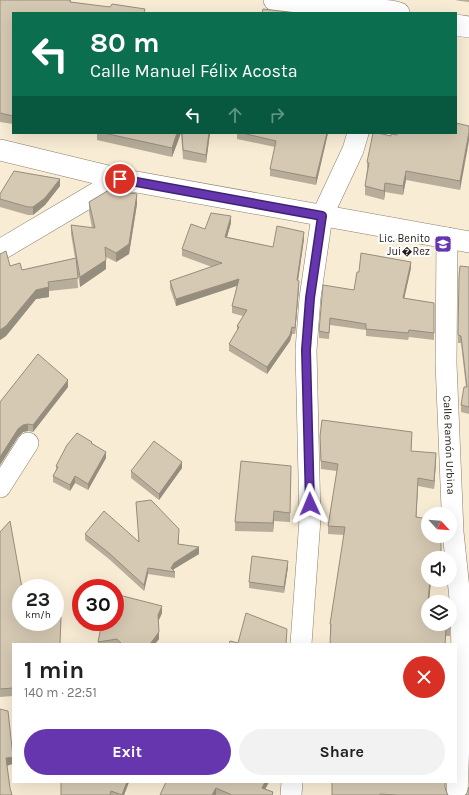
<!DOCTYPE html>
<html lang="en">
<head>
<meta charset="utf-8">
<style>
	body { margin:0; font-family:Karla,sans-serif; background:#f2f2f2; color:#222; height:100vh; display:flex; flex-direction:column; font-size:15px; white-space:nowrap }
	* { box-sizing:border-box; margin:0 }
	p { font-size:13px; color:#767676 }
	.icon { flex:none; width:22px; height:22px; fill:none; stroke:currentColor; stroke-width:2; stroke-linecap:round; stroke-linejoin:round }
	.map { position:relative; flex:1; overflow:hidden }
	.details { position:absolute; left:12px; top:643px; width:445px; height:140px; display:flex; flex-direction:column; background:#fff; border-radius:0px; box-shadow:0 4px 16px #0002 }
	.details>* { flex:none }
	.hud { position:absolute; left:12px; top:12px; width:445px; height:122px; border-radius:0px; box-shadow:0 4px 16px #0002; background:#0b6e4f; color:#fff; overflow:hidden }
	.needle { width:26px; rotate:116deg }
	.fabs { position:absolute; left:421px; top:507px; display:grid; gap:8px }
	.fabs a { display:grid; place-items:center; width:36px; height:36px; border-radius:50%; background:#fff; box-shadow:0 4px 16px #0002; font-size:20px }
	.speed { position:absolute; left:12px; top:579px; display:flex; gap:8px; font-size:20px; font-weight:700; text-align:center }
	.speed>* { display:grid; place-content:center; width:52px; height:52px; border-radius:50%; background:#fff; box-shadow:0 4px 16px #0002; line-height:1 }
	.speed small { font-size:10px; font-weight:400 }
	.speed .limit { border:6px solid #d22; background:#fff; color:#111 }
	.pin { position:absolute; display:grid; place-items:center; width:34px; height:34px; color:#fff; margin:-17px; border:2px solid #fff; border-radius:50%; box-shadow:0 1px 4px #0007 }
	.me { position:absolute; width:44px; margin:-22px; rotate:359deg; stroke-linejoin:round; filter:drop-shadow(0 0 3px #0008) }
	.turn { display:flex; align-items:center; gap:14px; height:84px; padding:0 12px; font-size:18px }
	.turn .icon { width:52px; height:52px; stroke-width:2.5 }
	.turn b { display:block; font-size:28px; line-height:34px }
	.lanes { display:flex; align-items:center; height:38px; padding:0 12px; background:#0003; justify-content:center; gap:20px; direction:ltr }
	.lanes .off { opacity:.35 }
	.round { display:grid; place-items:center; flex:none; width:42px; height:42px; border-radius:21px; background:#f2f2f2 }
	.summary { display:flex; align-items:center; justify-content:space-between; height:68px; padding:0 12px }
	h1 { font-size:24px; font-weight:700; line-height:30px }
	.cta { display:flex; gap:8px; margin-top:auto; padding:8px 12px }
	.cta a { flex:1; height:46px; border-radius:24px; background:#6636ae; color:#fff; font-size:16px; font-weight:700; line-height:46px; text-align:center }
	.cta a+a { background:#f2f2f2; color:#222 }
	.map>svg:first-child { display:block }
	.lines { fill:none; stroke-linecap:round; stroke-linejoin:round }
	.minor-casing { stroke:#8b7f6b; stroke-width:22 }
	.minor { stroke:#fff; stroke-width:21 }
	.wall { fill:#b7ad9a }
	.shaded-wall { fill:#958d7d }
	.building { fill:#d5c9b3; stroke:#958d7d }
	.route-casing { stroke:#422371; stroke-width:10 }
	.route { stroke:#6636ae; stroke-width:7 }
	.labels { text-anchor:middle; stroke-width:4; stroke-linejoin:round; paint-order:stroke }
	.poi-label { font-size:11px; fill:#201b13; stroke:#fff; text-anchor:end }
	.street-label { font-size:11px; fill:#201b13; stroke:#fff }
</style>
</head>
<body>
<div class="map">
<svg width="469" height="795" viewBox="0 0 469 795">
	<rect width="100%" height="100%" fill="#f9ecd5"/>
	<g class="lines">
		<g class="minor-casing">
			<g id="minor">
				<polyline points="274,0 391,11 399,13"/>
				<polyline points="456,25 469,27"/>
				<polyline points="0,150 120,179 469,242"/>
				<path id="s1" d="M447,238L446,363L453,532L461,608L462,655L457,795"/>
				<polyline points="0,250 120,179"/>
				<polyline points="0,487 28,443"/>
				<polyline points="301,644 310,519 306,350 310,298 322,216 353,150 358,133"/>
				<polyline points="291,795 292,782"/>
			</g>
		</g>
		<use href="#minor" class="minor"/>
	</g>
	<g class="wall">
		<polygon points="0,0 71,0 71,2 145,13 13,13 13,124 0,122"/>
		<polygon points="455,0 469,0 469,2 460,1"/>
		<polygon points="469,126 460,190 406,180 403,195 385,192 384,200 365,195 365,186 367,170 367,162 397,135"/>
		<polygon points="97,133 181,133 172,157 97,140"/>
		<polygon points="181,133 210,133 206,163 183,159"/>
		<polygon points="237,133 328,133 316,185 270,176 270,169 275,147 237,139"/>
		<polygon points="60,186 45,205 33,215 28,215 0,207 0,194"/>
		<polygon points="89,202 137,204 129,254 116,262 106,257 106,269 80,287 77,269 78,288 49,291 49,297 36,299 6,336 0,340 0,254 10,266 22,270 75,258 71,234 71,225 92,228 89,212"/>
		<polygon points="231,223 227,237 273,247 304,239 298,281 299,287 295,334 292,334 290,341 267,374 229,351 229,344 237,331 237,326 243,316 232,313 232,306 237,286 176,306 170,288 170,281 212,267 182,256 182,249 205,229"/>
		<polygon points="469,267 469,414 461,412 461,405 466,387 461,343 458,343 458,335"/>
		<polygon points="411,268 404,298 434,303 434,340 409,337 408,340 366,336 366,330 330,325 329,339 319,338 319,331 354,290 359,272"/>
		<polygon points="68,387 33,432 28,431 23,432 18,437 0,465 0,402"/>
		<polygon points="320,436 412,440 411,451 436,461 434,489 418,486 416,517 428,558 428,580 431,580 429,602 450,624 450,636 330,632 330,624 344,535 328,534 328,526 337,471 321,469"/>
		<polygon points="92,443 106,458 88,490 75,483 70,491 53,482 53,476 56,470 56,466"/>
		<polygon points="291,466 290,522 274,521 273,532 235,531 235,522"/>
		<polygon points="182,468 159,500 131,478 131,471"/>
		<polygon points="136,502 179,535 179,544 199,554 174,569 173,570 175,572 175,578 148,574 144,591 109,559 85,540 85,534 139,541"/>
		<polygon points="0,532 13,644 13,696 0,697"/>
		<polygon points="288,567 284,593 249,588 249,582"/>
		<polygon points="162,613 158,622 159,639 155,644 98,644 98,642"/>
		<polygon points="129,782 124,795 61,795"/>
		<polygon points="166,782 269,782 265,789 273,795 160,795"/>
		<polygon points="445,788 447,793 448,795 332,795"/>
	</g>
	<g class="shaded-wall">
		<polygon points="469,132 469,141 460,190 460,181"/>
		<polygon points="177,133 181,133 172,157 172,148"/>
		<polygon points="209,133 210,133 206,163 206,155"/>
		<polygon points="327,133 328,133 316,185 316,178"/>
		<polygon points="406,171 406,180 403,195 403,186"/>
		<polygon points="60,179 60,186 45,205 33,215 33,207"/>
		<polygon points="385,183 385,192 384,200 384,191"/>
		<polygon points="137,194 137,204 129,254 116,262 116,253"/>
		<polygon points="231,216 231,223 225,244 225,237"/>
		<polygon points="304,232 304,239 297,287 297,280"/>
		<polygon points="106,260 106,269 80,287 80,277"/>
		<polygon points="411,262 411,268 403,304 403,298"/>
		<polygon points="239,279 239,285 176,306 176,299"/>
		<polygon points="299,281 299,287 295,334 295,328"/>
		<polygon points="49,287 49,297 36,299 6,336 0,340 0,330 36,290"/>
		<polygon points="292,327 292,334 290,341 267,374 267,367"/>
		<polygon points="68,380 68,387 33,432 33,425"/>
		<polygon points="28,424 28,431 23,432 18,437 0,465 0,457 18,429 23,425"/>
		<polygon points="106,452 106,458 88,490 88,484"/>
		<polygon points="436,453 436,461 434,489 434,481"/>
		<polygon points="182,462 182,468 159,500 159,494"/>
		<polygon points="75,476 75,483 70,491 70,485"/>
		<polygon points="418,478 418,486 416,525 416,517"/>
		<polygon points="274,511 274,521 273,532 273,523"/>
		<polygon points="199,547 199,554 174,569 173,571 171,568 174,563"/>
		<polygon points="288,561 288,567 284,593 284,587"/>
		<polygon points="148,568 148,574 144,591 144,585"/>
		<polygon points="430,580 431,580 429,602 428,601"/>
		<polygon points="162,606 162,613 158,622 158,615"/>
		<polygon points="159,632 159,639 155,644 150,644"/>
		<polygon points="13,757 13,764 6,766 6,758"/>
		<polygon points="127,782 129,782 124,795 122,795"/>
		<polygon points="265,782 269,782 262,795 262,788"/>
		<polygon points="216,788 216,795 212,795"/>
	</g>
	<g class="building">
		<polygon points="0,0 70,0 70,2 110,7 112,4 145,9 144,13 13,13 13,116 0,113"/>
		<polygon points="263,9 297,13 262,13"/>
		<polygon points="456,123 469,126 469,132 460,181 406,171 403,186 385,183 384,191 365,186 369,163 367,162 373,133 378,133 391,136 391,134 397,135 398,133 456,133"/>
		<polygon points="104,133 177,133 172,148"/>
		<polygon points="182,133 209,133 206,155 183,150"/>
		<polygon points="242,133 327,133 316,178 270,169 276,141"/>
		<polygon points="14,171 60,179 45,198 33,207 28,207 0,199 0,194"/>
		<polygon points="109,190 137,194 129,244 116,253 105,247 106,260 80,277 71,225 95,228 89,202"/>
		<polygon points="211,213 231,216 225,237 273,247 277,226 304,232 297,280 299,281 295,328 292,327 290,335 267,367 229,344 239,327 237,326 247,310 232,306 239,279 176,299 170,281 222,263 182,249 191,224 205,229"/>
		<polygon points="6,251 10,266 20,263 22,270 76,258 78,278 48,282 49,287 36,290 6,326 0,330 0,254"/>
		<polygon points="361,253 411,262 403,298 434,303 434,333 409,330 408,333 366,329 366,324 330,318 329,333 319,331 323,285 354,290 357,272 359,272"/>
		<polygon points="460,266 469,267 469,407 461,405 464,387 467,387 461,336 458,335 459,276"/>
		<polygon points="38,354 68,380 33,425 28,424 23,425 18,429 0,457 0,402"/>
		<polygon points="322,420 412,432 411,451 436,453 434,481 418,478 416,517 428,519 428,536 441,536 441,558 428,558 428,580 430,580 428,601 433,602 428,602 428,624 450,624 450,628 446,629 445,644 330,644 331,624 330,624 345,527 328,526 338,464 321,461 320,436"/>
		<polygon points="77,433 92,442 91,443 106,452 88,484 75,476 70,485 53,476 58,467 56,466 67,445"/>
		<polygon points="154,441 182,462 159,494 131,471"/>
		<polygon points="241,461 291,466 290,513 274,511 273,523 235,522"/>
		<polygon points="151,500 179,529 178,544 199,547 174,563 171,568 175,572 148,568 144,585 109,553 85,534 104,511 139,542 136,502"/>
		<polygon points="10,521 22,588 21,588 21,622 55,622 55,617 61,617 60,644 13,644 13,688 0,689 0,532"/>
		<polygon points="252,556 288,561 284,587 249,582"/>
		<polygon points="115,594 162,606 158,615 159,632 150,644 122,644 117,639 98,642 102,622 115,622"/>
		<polygon points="246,613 287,629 286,644 229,644 230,641 238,643"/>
		<polygon points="0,709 8,711 13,757 6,758 10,788 12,795 0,795"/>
		<polygon points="61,782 127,782 122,795 111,791 110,795 61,795"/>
		<polygon points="166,782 265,782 262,788 273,792 272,795 232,795 216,788 212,795 160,795"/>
		<polygon points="332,782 445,782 445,787 447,793 448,795 397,795 380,794 380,795 332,795"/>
		<polygon points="469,787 469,795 465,795 467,793"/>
	</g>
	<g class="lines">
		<g class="route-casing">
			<polyline id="route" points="120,179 322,216 310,298 306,350 310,504"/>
		</g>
		<use href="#route" class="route"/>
	</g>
	<defs>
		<g id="school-square" transform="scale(0.9)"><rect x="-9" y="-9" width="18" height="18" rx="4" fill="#6636ae" stroke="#fff"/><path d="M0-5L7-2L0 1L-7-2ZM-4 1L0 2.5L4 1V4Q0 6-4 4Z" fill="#fff"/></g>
	</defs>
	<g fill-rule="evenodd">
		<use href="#school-square" x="443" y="244"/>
	</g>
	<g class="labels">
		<g class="poi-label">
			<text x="430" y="242">Lic. Benito<tspan x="430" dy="13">Jui�Rez</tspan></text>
		</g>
		<g class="street-label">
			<text dy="4" stroke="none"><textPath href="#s1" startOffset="207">Calle Ramón Urbina</textPath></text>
		</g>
	</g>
</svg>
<div class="fabs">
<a><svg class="needle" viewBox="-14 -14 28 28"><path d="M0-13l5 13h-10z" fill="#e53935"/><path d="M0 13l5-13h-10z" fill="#767676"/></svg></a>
<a><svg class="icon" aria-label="sound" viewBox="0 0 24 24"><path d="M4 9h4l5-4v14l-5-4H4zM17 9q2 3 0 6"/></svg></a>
<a><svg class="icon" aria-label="layers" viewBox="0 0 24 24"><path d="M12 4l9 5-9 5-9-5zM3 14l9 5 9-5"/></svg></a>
</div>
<div class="speed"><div>23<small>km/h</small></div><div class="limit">30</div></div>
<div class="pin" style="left:120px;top:179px;background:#d93025"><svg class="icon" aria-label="arrive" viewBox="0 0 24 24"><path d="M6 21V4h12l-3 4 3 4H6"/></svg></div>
<svg class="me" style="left:310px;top:504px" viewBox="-20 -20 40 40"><path d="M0-17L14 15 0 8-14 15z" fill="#6636ae" stroke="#fff" stroke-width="4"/></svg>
<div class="hud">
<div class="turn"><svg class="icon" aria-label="left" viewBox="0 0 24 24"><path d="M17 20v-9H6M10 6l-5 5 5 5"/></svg><div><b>80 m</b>Calle Manuel Félix Acosta</div></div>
<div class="lanes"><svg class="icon" aria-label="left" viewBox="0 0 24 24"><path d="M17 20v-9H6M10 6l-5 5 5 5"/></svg><svg class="icon off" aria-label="ahead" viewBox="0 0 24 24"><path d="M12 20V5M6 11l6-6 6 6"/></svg><svg class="icon off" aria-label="right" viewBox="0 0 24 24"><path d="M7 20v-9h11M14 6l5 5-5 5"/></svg></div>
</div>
<section class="details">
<div class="summary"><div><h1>1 min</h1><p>140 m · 22:51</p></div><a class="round" style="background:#d93025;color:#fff"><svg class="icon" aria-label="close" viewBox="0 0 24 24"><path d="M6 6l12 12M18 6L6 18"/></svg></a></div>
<div class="cta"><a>Exit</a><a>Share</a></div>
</section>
</div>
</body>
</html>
